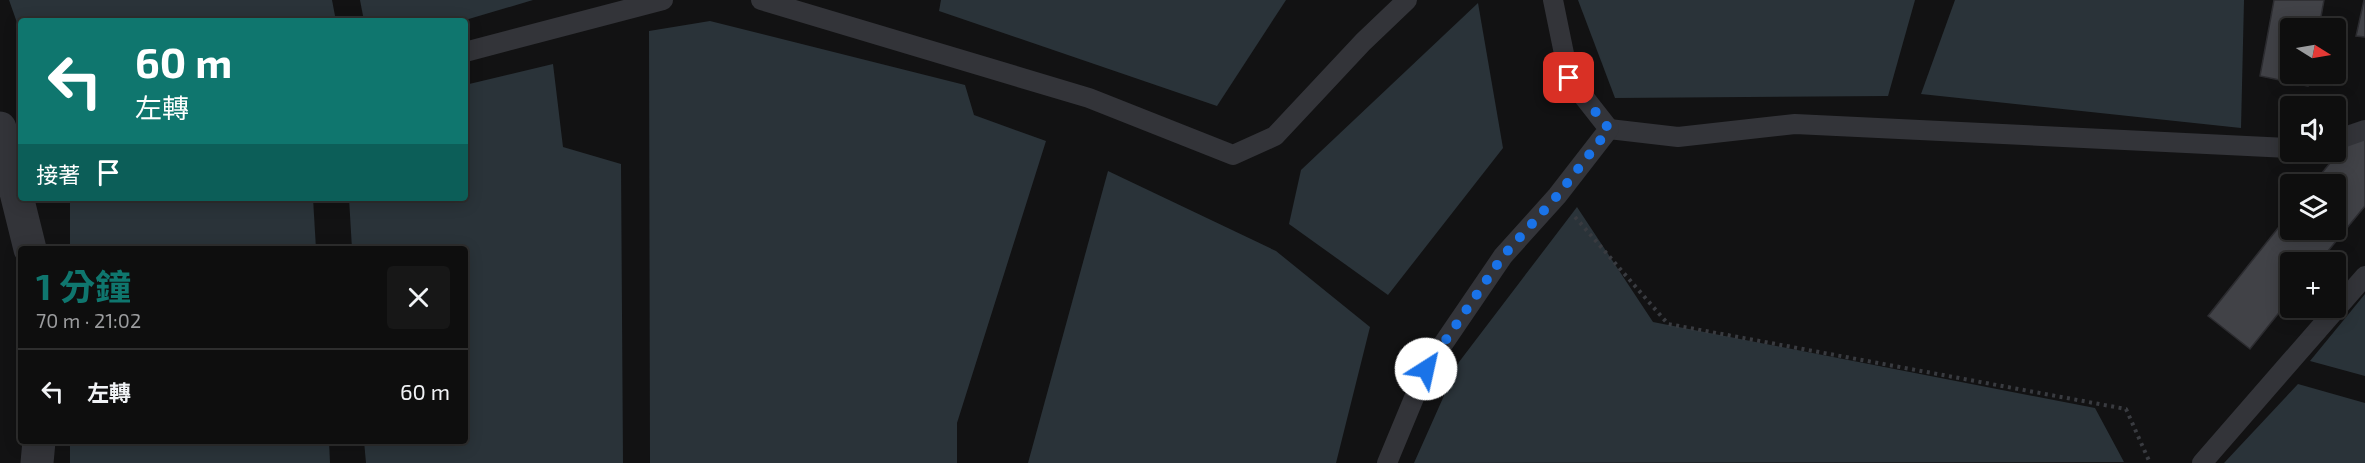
<!DOCTYPE html>
<html lang="zh-TW">
<head>
<meta charset="utf-8">
<style>
	body { margin:0; font-family:"Exo 2","Noto Sans TC",sans-serif; background:#171717; color:#f1f3f6; height:100vh; display:flex; flex-direction:column; font-size:22px; white-space:nowrap }
	* { box-sizing:border-box; margin:0 }
	p { font-size:20px; color:#9b9c9e }
	.icon { flex:none; width:33px; height:33px; fill:none; stroke:currentColor; stroke-width:2; stroke-linecap:round; stroke-linejoin:round }
	.map { position:relative; flex:1; overflow:hidden }
	.panel { position:absolute; left:18px; top:246px; width:450px; height:198px; display:flex; flex-direction:column; background:#0e0e0e; border-radius:6px; box-shadow:0 3px 15px #0003,0 0 0 2px #2e2e2e }
	.panel>* { flex:none }
	.banner { position:absolute; left:18px; top:18px; width:450px; height:183px; border-radius:6px; box-shadow:0 3px 15px #0003,0 0 0 2px #2e2e2e; background:#0f766e; color:#fff; overflow:hidden }
	.needle { width:39px; rotate:101deg }
	.controls { position:absolute; left:2280px; top:18px; display:grid; gap:12px }
	.controls a { display:grid; place-items:center; width:66px; height:66px; border-radius:6px; background:#0e0e0e; box-shadow:0 3px 15px #0003,0 0 0 2px #2e2e2e; font-size:30px }
	.pin { position:absolute; display:grid; place-items:center; width:51px; height:51px; color:#fff; margin:-26px; border-radius:12px; box-shadow:0 3px 9px #0006 }
	.me { position:absolute; width:66px; margin:-33px; rotate:35deg; stroke-linejoin:round; filter:drop-shadow(0 0 4px #0008) }
	.turn { display:flex; align-items:center; gap:21px; height:126px; padding:0 18px; font-size:27px }
	.turn .icon { width:78px; height:78px; stroke-width:2.5 }
	.turn b { display:block; font-size:42px; line-height:51px }
	.then { display:flex; align-items:center; height:57px; padding:0 18px; background:#0003; gap:12px; font-size:22px }
	.round { display:grid; place-items:center; flex:none; width:63px; height:63px; border-radius:6px; background:#171717 }
	.overview { display:flex; align-items:center; justify-content:space-between; height:102px; padding:0 18px }
	h1 { font-size:36px; font-weight:700; line-height:45px; color:#0f766e }
	ul { padding:0; list-style:none }
	li { display:flex; align-items:center; gap:18px; height:84px; padding:0 18px; border-top:2px solid #2e2e2e }
	li div { flex:1 }
	li b { display:block; font-size:22px }
	li em { font-style:normal }
	.map>svg:first-child { display:block }
	.water { fill:#2a3339 }
	.building { fill:#414247; stroke:#2c2c30; stroke-width:1.5 }
	.lines { fill:none; stroke-linecap:round; stroke-linejoin:round }
	.path { stroke:#393b40; stroke-width:4; stroke-dasharray:3 4.5; stroke-linecap:butt }
	.lane { stroke:#333439; stroke-width:20 }
	.street { stroke:#333439; stroke-width:33 }
	.route { stroke:#1a73e8; stroke-width:10; stroke-dasharray:0 18 }
</style>
</head>
<body>
<div class="map">
<svg width="2365" height="463" viewBox="0 0 2365 463">
	<rect width="100%" height="100%" fill="#121213"/>
	<g class="water">
		<polygon points="9,0 332,0 336,21 21,21 21,34"/>
		<polygon points="360,0 533,0 462,21 364,21"/>
		<polygon points="941,0 1286,0 1217,106 939,11"/>
		<polygon points="1578,0 1915,0 1888,96 1615,98"/>
		<polygon points="1955,0 2244,0 2241,128 1921,94"/>
		<polygon points="1478,3 1503,148 1388,295 1289,224 1301,170"/>
		<polygon points="710,21 965,85 974,115 1046,141 957,423 957,463 650,463 649,31"/>
		<polygon points="553,64 563,147 621,164 623,463 366,463 364,441 465,441 465,249 352,249 349,198 465,198 465,85"/>
		<polygon points="1108,171 1276,251 1370,327 1336,463 1028,463"/>
		<polygon points="70,198 313,198 316,249 70,249"/>
		<polygon points="1577,207 1653,322 2095,408 2124,462 1414,463 1459,362"/>
		<polygon points="2365,294 2365,376 2310,361"/>
		<polygon points="2298,384 2365,403 2365,463 2224,463"/>
		<polygon points="70,441 329,441 330,463 70,463"/>
	</g>
	<g class="building">
		<polygon points="2274,0 2324,0 2319,28 2290,28 2290,74 2310,74 2308,86 2260,76"/>
		<polygon points="2364,0 2365,0 2365,37 2356,36"/>
		<polygon points="2359,127 2365,132 2365,206 2319,262 2290,262 2290,299 2250,349 2208,316 2290,213 2290,230 2336,230 2336,184 2313,184"/>
	</g>
	<g class="lines">
		<polyline class="path" points="1575,217 1668,324 2126,409 2150,463"/>
		<g class="lane">
			<polyline points="761,0 1089,98 1233,155 1275,136 1363,42 1407,0"/>
			<polyline points="465,52 663,0"/>
			<polyline points="1609,129 1678,137 1795,124 2290,148"/>
			<polyline points="2336,140 2365,130"/>
			<polyline points="1387,463 1426,369 1503,256 1557,196 1609,129 1569,78 1553,0"/>
			<polyline points="2202,463 2365,276"/>
		</g>
		<g class="street">
			<polyline points="0,128 30,249"/>
			<polyline points="37,463 39,441"/>
		</g>
	</g>
	<g class="lines">
		<polyline class="route" points="1426,369 1503,256 1557,196 1609,129 1569,78"/>
	</g>
</svg>
<div class="controls">
<a><svg class="needle" viewBox="-14 -14 28 28"><path d="M0-13l5 13h-10z" fill="#e53935"/><path d="M0 13l5-13h-10z" fill="#9b9c9e"/></svg></a>
<a><svg class="icon" aria-label="sound" viewBox="0 0 24 24"><path d="M4 9h4l5-4v14l-5-4H4zM17 9q2 3 0 6"/></svg></a>
<a><svg class="icon" aria-label="layers" viewBox="0 0 24 24"><path d="M12 4l9 5-9 5-9-5zM3 14l9 5 9-5"/></svg></a>
<a>+</a>
</div>
<div class="pin" style="left:1569px;top:78px;background:#d93025"><svg class="icon" aria-label="arrive" viewBox="0 0 24 24"><path d="M6 21V4h12l-3 4 3 4H6"/></svg></div>
<svg class="me" style="left:1426px;top:369px" viewBox="-20 -20 40 40"><circle r="19" fill="#fff"/><path d="M0-13L10 11 0 6-10 11z" fill="#1a73e8"/></svg>
<div class="banner">
<div class="turn"><svg class="icon" aria-label="left" viewBox="0 0 24 24"><path d="M17 20v-9H6M10 6l-5 5 5 5"/></svg><div><b>60 m</b>左轉</div></div>
<div class="then">接著<svg class="icon" aria-label="arrive" viewBox="0 0 24 24"><path d="M6 21V4h12l-3 4 3 4H6"/></svg></div>
</div>
<section class="panel">
<div class="overview"><div><h1>1 分鐘</h1><p>70 m · 21:02</p></div><a class="round"><svg class="icon" aria-label="close" viewBox="0 0 24 24"><path d="M6 6l12 12M18 6L6 18"/></svg></a></div>
<ul>
<li><svg class="icon" aria-label="left" viewBox="0 0 24 24"><path d="M17 20v-9H6M10 6l-5 5 5 5"/></svg><div><b>左轉</b></div><em>60 m</em></li>
</ul>
</section>
</div>
</body>
</html>
